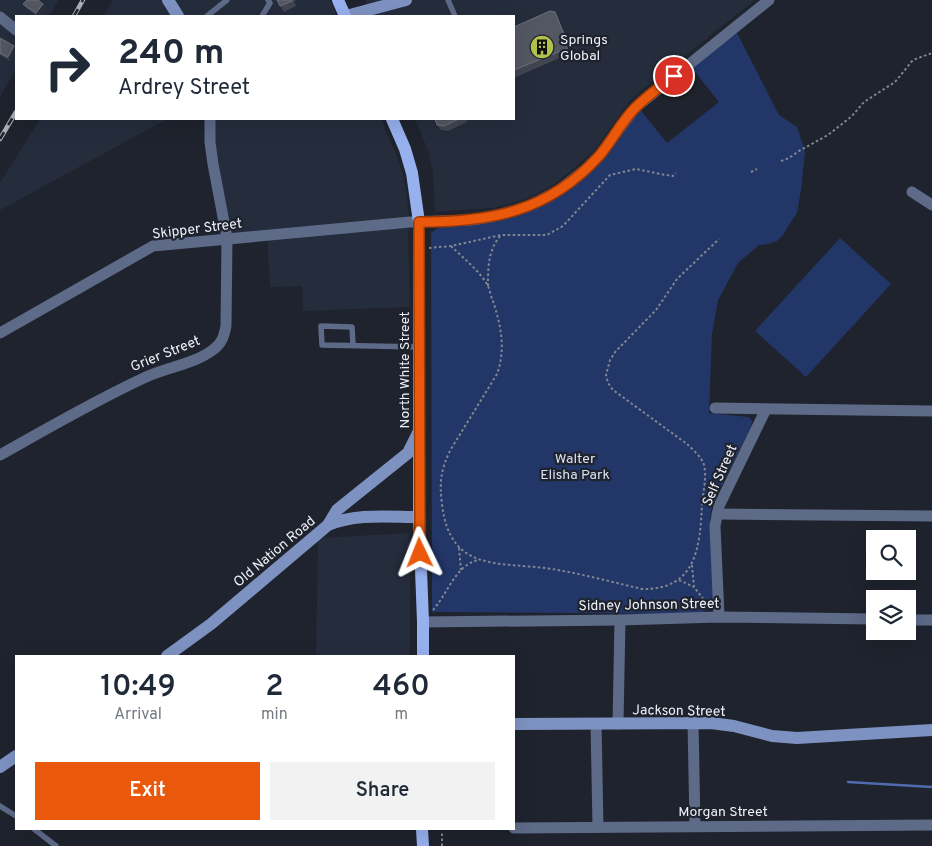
<!DOCTYPE html>
<html lang="en">
<head>
<meta charset="utf-8">
<style>
	body { margin:0; font-family:Overpass,sans-serif; background:#f2f2f3; color:#1f2937; height:100vh; display:flex; flex-direction:column; font-size:19px; white-space:nowrap }
	* { box-sizing:border-box; margin:0 }
	p { font-size:16px; color:#747a83 }
	.icon { flex:none; width:28px; height:28px; fill:none; stroke:currentColor; stroke-width:2; stroke-linecap:round; stroke-linejoin:round }
	.map { position:relative; flex:1; overflow:hidden }
	.sheet { position:absolute; left:15px; top:655px; width:500px; height:175px; display:flex; flex-direction:column; background:#fff; border-radius:0px; box-shadow:0 5px 20px #0002 }
	.sheet>* { flex:none }
	.guide { position:absolute; left:15px; top:15px; width:500px; height:105px; border-radius:0px; box-shadow:0 5px 20px #0002; background:#fff; color:#1f2937; overflow:hidden }
	.fabs { position:absolute; left:866px; top:530px; display:grid; gap:10px }
	.fabs a { display:grid; place-items:center; width:50px; height:50px; border-radius:0px; background:#fff; box-shadow:0 5px 20px #0002; font-size:25px }
	.pin { position:absolute; display:grid; place-items:center; width:42px; height:42px; color:#fff; margin:-21px; border:2px solid #fff; border-radius:50%; box-shadow:0 1px 5px #0007 }
	.me { position:absolute; width:55px; margin:-28px; rotate:358deg; stroke-linejoin:round; filter:drop-shadow(0 0 4px #0008) }
	.turn { display:flex; align-items:center; gap:18px; height:105px; padding:0 20px; font-size:22px }
	.turn .icon { width:65px; height:65px; stroke-width:2.5 }
	.turn b { display:block; font-size:35px; line-height:42px }
	.eta { display:flex; justify-content:space-evenly; align-items:center; height:85px; text-align:center }
	.eta b { font-size:30px; font-weight:600; line-height:35px }
	.primary-button { display:flex; gap:10px; margin-top:auto; padding:10px 20px }
	.primary-button a { flex:1; height:58px; border-radius:0px; background:#ea580c; color:#fff; font-size:20px; font-weight:600; line-height:58px; text-align:center }
	.primary-button a+a { background:#f2f2f3; color:#1f2937 }
	.map>svg:first-child { display:block }
	.built { fill:#252c3c }
	.green { fill:#233668 }
	.lines { fill:none; stroke-linecap:round; stroke-linejoin:round }
	.stream { stroke:#4f6aad; stroke-width:2.5 }
	.path { stroke:#82868f; stroke-width:2; stroke-dasharray:2.5 2.5; stroke-linecap:butt }
	.lane { stroke:#5d6a88; stroke-width:5.5 }
	.street { stroke:#5d6a88; stroke-width:11 }
	.secondary { stroke:#7e92c2; stroke-width:12 }
	.primary { stroke:#97b1ef; stroke-width:12 }
	.rail-casing { stroke:#aaaeb6; stroke-width:4.5 }
	.rail { stroke:#1e232d; stroke-width:2.5; stroke-dasharray:8; stroke-linecap:butt }
	.wall { fill:#404550 }
	.shaded-wall { fill:#2b303a }
	.building { fill:#535762; stroke:#6b707a }
	.route-casing { stroke:#983908; stroke-width:12 }
	.route { stroke:#ea580c; stroke-width:9 }
	.labels { text-anchor:middle; stroke-width:4.5; stroke-linejoin:round; paint-order:stroke }
	.poi-label { font-size:14px; fill:#eef1f9; stroke:#1e232d; text-anchor:start }
	.street-label { font-size:14px; fill:#eef1f9; stroke:#1e232d }
	.park-label { font-size:14px; fill:#d9e2f5; stroke:#1e232d }
</style>
</head>
<body>
<div class="map">
<svg width="932" height="846" viewBox="0 0 932 846">
	<rect width="100%" height="100%" fill="#1e232d"/>
	<g class="built">
		<polygon points="0,0 59,0 49,16 16,16 16,70 0,97"/>
		<polygon points="113,0 330,0 337,16 103,16"/>
		<polygon points="365,0 755,0 637,94 629,102 593,152 555,184 529,198 513,203 492,208 435,212 433,173 429,153 415,119 514,119 514,16 371,16"/>
		<polygon points="40,119 167,119 0,210 0,183"/>
		<polygon points="212,119 381,119 396,154 404,178 410,222 408,235 410,307 303,311 302,286 270,287 267,233 229,236"/>
		<polygon points="410,533 410,656 316,656 318,538"/>
	</g>
	<g class="green">
		<path d="M736,31L779,115L797,127L805,151L801,190L797,213L787,228L784,234L777,241L768,244L759,245L738,263L718,300L712,334L709,413L749,417L752,421L751,427L712,505L710,518L714,600C710,608 707,611 698,614L432,612L431,233L436,229L454,222L559,192L638,107L667,143L719,102L692,68Z"/>
		<polygon points="840,238 891,284 806,377 755,331"/>
	</g>
	<g class="lines">
		<polyline class="stream" points="848,782 932,787"/>
		<g class="path">
			<polyline points="781,161 789,158 799,151 828,135 852,116 864,102 895,82 913,60 932,53"/>
			<polyline points="751,172 757,169"/>
			<path d="M451,246C463,258 480,271 488,286C490,291 491,297 493,301C501,326 506,349 497,374L451,449C441,468 439,483 442,504C450,574 500,561 552,569C582,574 612,582 642,589C696,590 700,548 702,504C703,492 707,477 704,465C702,457 693,450 687,444L613,390L608,383L606,375L610,360L616,351L656,310L677,279L719,239"/>
			<polyline points="429,248 451,246 501,235 547,235 563,226 610,175 636,169 666,175 673,176 676,173"/>
			<path d="M488,286C488,267 488,250 501,235"/>
			<polyline points="459,548 461,570"/>
			<polyline points="692,565 694,587 708,605"/>
			<polyline points="679,580 694,587"/>
			<path d="M433,610C448,593 456,564 479,560"/>
			<polyline points="442,846 442,833"/>
		</g>
		<g class="lane">
			<polyline points="448,0 455,16"/>
			<polyline points="207,16 227,0"/>
			<polyline points="262,16 270,3 268,0"/>
			<polyline points="353,345 352,327 321,326 322,345 420,347"/>
			<polyline points="0,806 16,816"/>
			<polyline points="34,829 56,846"/>
		</g>
		<g class="street">
			<polyline points="0,17 16,30"/>
			<polyline points="912,192 932,205"/>
			<polyline points="0,333 153,246 410,222 471,220 491,217 527,207 559,190 587,168 599,156 635,108 769,0"/>
			<polyline points="715,408 932,411"/>
			<path d="M0,455C48,428 96,400 146,377C168,367 195,364 214,349C222,343 224,336 226,326L227,238L213,164L210,142V119"/>
			<polyline points="717,514 932,516"/>
			<polyline points="719,617 715,526 719,506 766,409"/>
			<polyline points="908,620 932,620"/>
			<polyline points="423,622 620,620 719,617 875,619"/>
			<polyline points="693,722 695,826"/>
			<polyline points="596,724 598,827"/>
			<polyline points="618,724 620,620"/>
			<polyline points="514,828 932,825"/>
		</g>
		<g class="secondary">
			<polyline points="168,0 178,16"/>
			<polyline points="346,16 406,0"/>
			<polyline points="328,525 337,510 408,453 419,431"/>
			<path d="M167,656L211,624L328,525C356,513 389,517 419,517"/>
			<polyline points="514,724 711,723 734,726 772,736 797,738 932,730"/>
			<polyline points="0,767 16,756"/>
		</g>
		<g class="primary">
			<polyline points="338,0 345,16"/>
			<polyline points="392,119 405,149 412,173 419,222 419,517 423,622 423,656"/>
			<polyline points="422,829 423,846"/>
		</g>
		<g class="rail-casing">
			<g id="rail">
				<polyline points="74,16 83,0"/>
				<polyline points="0,139 16,112"/>
			</g>
		</g>
		<use href="#rail" class="rail"/>
	</g>
	<g class="wall">
		<polygon points="277,0 297,0 294,1 296,6 284,12 280,6"/>
		<polygon points="23,4 43,4 46,8 39,16 37,16 26,8"/>
		<polygon points="558,18 570,45 569,48 571,53 514,78 514,27"/>
		<polygon points="0,38 14,46 16,49 16,51 10,61 0,55"/>
		<polygon points="435,119 467,119 467,122 448,131 441,130 437,125"/>
	</g>
	<g class="shaded-wall">
		<polygon points="43,4 46,8 39,16 38,16 36,13"/>
		<polygon points="555,12 558,18 570,45 569,48 571,53 565,43"/>
		<polygon points="14,46 16,49 16,51 10,61 8,57"/>
	</g>
	<g class="building">
		<polygon points="27,0 38,0 43,4 36,13 23,4"/>
		<polygon points="277,0 292,0 292,1 280,6"/>
		<polygon points="550,11 555,12 566,39 565,43 568,48 514,70 514,27"/>
		<polygon points="0,38 14,46 8,57 0,53"/>
		<polygon points="435,119 459,119 444,126 437,125"/>
	</g>
	<g class="lines">
		<g class="route-casing">
			<path id="route" d="M420,553L419,222C491,222 548,212 599,156C612,141 621,122 635,108C647,96 661,86 674,76"/>
		</g>
		<use href="#route" class="route"/>
	</g>
	<defs>
		<g id="building-disc" transform="scale(1.25)"><circle r="9.5" fill="#b2c24b" stroke="#1e232d"/><path d="M-4-6H4V6H1V3H-1V6H-4ZM-2.5-4.3h1.7v1.8h-1.7ZM.8-4.3h1.7v1.8H.8ZM-2.5-1h1.7V.8h-1.7ZM.8-1h1.7V.8H.8Z" fill="#111"/></g>
	</defs>
	<g fill-rule="evenodd">
		<use href="#building-disc" x="542" y="47"/>
	</g>
	<g class="labels">
		<g class="poi-label">
			<text x="560" y="44">Springs<tspan x="560" dy="16">Global</tspan></text>
		</g>
		<g class="street-label">
			<text transform="translate(197 228) rotate(-7)" y="5">Skipper Street</text>
			<text transform="translate(165 353) rotate(-22)" y="5">Grier Street</text>
			<text transform="translate(404 370) rotate(-90)" y="5">North White Street</text>
			<text transform="translate(719 475) rotate(-66)" y="5">Self Street</text>
			<text transform="translate(274 551) rotate(-40)" y="5">Old Nation Road</text>
			<text transform="translate(649 604) rotate(-1)" y="5">Sidney Johnson Street</text>
			<text transform="translate(679 710) rotate(1)" y="5">Jackson Street</text>
			<text x="723" y="816">Morgan Street</text>
		</g>
		<g class="park-label">
			<text x="575" y="463">Walter<tspan x="575" dy="16">Elisha Park</tspan></text>
		</g>
	</g>
</svg>
<div class="fabs">
<a><svg class="icon" aria-label="search" viewBox="0 0 24 24"><circle cx="10" cy="10" r="6"/><path d="M15 15l6 6"/></svg></a>
<a><svg class="icon" aria-label="layers" viewBox="0 0 24 24"><path d="M12 4l9 5-9 5-9-5zM3 14l9 5 9-5"/></svg></a>
</div>
<div class="pin" style="left:674px;top:76px;background:#d93025"><svg class="icon" aria-label="arrive" viewBox="0 0 24 24"><path d="M6 21V4h12l-3 4 3 4H6"/></svg></div>
<svg class="me" style="left:420px;top:553px" viewBox="-20 -20 40 40"><path d="M0-17L14 15 0 8-14 15z" fill="#ea580c" stroke="#fff" stroke-width="4"/></svg>
<div class="guide">
<div class="turn"><svg class="icon" aria-label="right" viewBox="0 0 24 24"><path d="M7 20v-9h11M14 6l5 5-5 5"/></svg><div><b>240 m</b>Ardrey Street</div></div>
</div>
<section class="sheet">
<div class="eta">
<div><b>10:49</b><p>Arrival</p></div>
<div><b>2</b><p>min</p></div>
<div><b>460</b><p>m</p></div>
</div>
<div class="primary-button"><a>Exit</a><a>Share</a></div>
</section>
</div>
</body>
</html>
